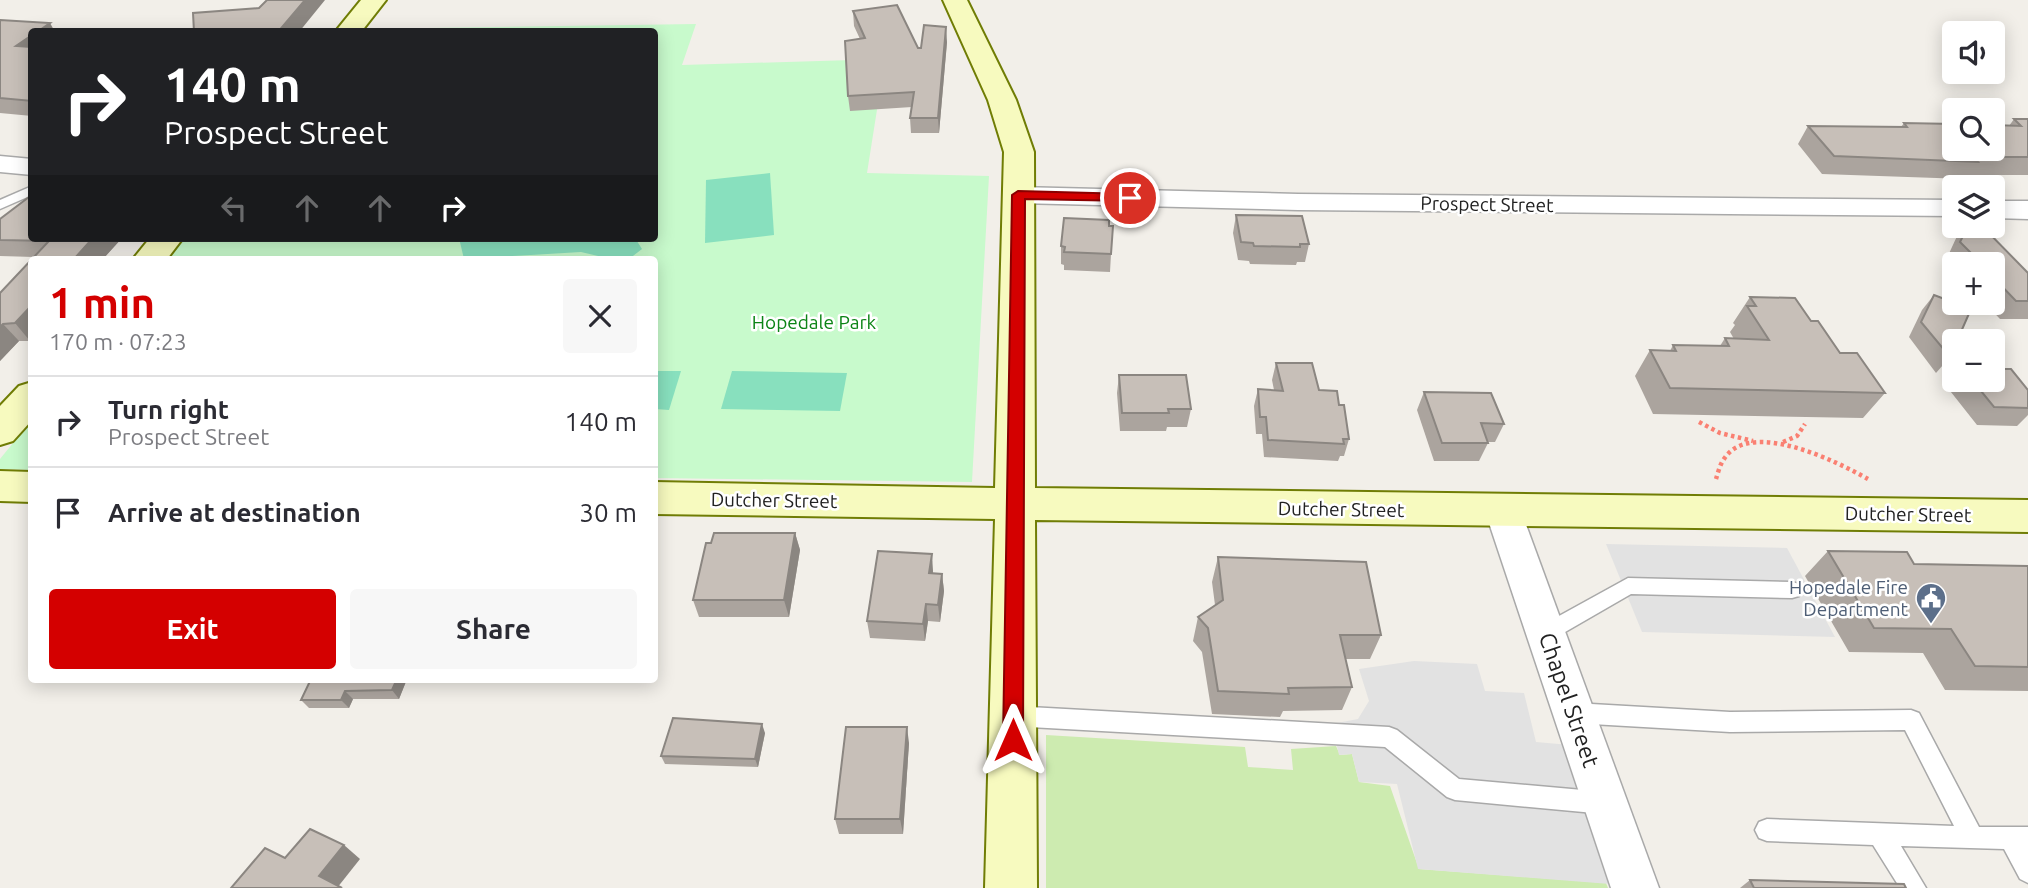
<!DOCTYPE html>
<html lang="en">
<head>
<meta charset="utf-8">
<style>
	body { margin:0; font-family:Ubuntu,sans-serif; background:#f7f7f7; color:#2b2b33; height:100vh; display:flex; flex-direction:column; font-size:26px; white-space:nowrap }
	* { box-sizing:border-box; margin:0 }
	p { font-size:23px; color:#7c7c81 }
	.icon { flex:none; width:38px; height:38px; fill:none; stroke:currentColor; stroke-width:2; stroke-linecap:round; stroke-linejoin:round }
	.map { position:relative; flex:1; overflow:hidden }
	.panel { position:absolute; left:28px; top:256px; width:630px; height:427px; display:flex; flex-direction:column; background:#fff; border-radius:7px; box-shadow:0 4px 18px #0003 }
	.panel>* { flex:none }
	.hud { position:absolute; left:28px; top:28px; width:630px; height:214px; border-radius:7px; box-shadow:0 4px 18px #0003; background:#202124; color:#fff; overflow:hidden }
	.controls { position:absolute; left:1942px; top:21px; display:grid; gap:14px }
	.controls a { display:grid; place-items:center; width:63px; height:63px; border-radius:7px; background:#fff; box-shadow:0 4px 18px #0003; font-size:35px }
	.pin { position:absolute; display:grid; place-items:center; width:60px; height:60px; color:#fff; margin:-30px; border:4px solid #fff; border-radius:50%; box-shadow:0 2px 7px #0007 }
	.me { position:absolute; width:77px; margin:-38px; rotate:0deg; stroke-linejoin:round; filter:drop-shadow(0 0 5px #0008) }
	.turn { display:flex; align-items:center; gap:24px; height:147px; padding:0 21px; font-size:32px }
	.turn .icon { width:91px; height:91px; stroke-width:2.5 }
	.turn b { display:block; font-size:49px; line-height:60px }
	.lanes { display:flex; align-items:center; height:66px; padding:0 21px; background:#0003; justify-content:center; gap:35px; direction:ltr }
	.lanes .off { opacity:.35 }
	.round { display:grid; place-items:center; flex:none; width:74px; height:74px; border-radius:7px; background:#f7f7f7 }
	.summary { display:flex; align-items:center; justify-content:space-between; height:119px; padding:0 21px }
	h1 { font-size:42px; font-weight:700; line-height:52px; color:#d40000 }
	.button { display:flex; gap:14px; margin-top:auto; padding:14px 21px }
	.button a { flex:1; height:80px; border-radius:7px; background:#d40000; color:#fff; font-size:28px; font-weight:700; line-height:80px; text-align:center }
	.button a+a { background:#f7f7f7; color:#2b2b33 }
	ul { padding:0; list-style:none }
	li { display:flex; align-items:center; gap:21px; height:91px; padding:0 21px; border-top:2px solid #e1e1e2 }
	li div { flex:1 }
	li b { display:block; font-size:26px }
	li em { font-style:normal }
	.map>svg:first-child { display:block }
	.grass { fill:#cdebb0 }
	.park { fill:#c8facc }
	.pitch { fill:#88e0be }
	.parking { fill:#e2e2e2 }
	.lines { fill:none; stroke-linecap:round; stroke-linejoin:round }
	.lane-casing { stroke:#a9a9a9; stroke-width:3 }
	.street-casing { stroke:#a9a9a9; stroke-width:3 }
	.secondary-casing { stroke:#707d05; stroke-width:4 }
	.path { stroke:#fa8072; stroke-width:4.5; stroke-dasharray:3.5 3.5; stroke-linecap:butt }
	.lane { fill:#fff; fill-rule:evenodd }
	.street { fill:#fff; fill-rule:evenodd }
	.secondary { fill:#f7fabf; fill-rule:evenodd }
	.wall { fill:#aba49e }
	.shaded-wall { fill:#8b8681 }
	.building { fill:#c7bfb8; stroke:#8b8681; stroke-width:2 }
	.route { fill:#d40000; stroke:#8a0000; stroke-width:2 }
	.labels { text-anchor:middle; stroke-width:5; stroke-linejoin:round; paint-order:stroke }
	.street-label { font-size:19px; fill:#222; stroke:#fff }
	.park-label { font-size:19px; fill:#0c8416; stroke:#fff }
	.service-label { font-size:19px; fill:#4e5e75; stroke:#fff; text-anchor:end }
	.near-street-label { font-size:23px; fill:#222; stroke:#fff }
</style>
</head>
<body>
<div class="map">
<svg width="2028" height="888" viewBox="0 0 2028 888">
	<rect width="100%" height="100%" fill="#f2efe9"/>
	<polygon class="grass" points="1046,735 1245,747 1248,767 1293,770 1291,749 1336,746 1340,755 1352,754 1359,782 1390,786 1419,869 1606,883 1608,888 1046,888"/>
	<g class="park">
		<polygon points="696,24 682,65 885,59 867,173 989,176 972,482 655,478 654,259 167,259 185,238 654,238 654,32 358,31 360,29"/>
		<polygon points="31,421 31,470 0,469 0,459"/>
	</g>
	<g class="pitch">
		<polygon points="770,173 774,235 705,243 706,180"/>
		<polygon points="459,238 635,238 642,249 629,259 611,259 581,252 464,259"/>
		<polygon points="655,371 681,371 669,410 655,409"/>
		<polygon points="732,371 847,373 840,411 721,409"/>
	</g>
	<g class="parking">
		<polygon points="1606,544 1787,548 1835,637 1642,632"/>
		<polygon points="1414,661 1477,664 1485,691 1524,693 1536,742 1570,745 1610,884 1418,869 1397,784 1359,782 1352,754 1339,755 1332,724 1358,719 1369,701 1359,669"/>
	</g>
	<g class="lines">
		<g class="lane-casing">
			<g id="lane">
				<polygon points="32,186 32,195 0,209 0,200"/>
				<polygon points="1628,578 1792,582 1799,584 1802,590 1799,596 1792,598 1631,594 1553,639 1546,642 1539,639 1536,633 1539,627"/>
				<polygon points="1574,703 1730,712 1911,710 1919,713 1979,827 2028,827 2028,883 2020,879 2004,849 1901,846 1926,888 1900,888 1873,845 1767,841 1759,838 1755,830 1759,822 1767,819 1954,826 1905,730 1730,732 1574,723 1566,720 1563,713 1566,706"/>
				<polygon points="1013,706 1389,727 1397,730 1459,779 1605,792 1613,795 1616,803 1613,811 1605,814 1455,800 1447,797 1385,747 1013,726 1005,723 1002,716 1005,709"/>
			</g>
		</g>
		<g class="street-casing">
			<g id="street">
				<polygon points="0,156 32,159 32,175 0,172"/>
				<polygon points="1018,187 1298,194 1955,200 1955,216 1298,210 1018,203 1008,201 1004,195 1008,189"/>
				<polygon points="1993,201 2028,201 2028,219 1993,218"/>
				<polygon points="1503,497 1516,501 1521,511 1659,888 1611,888 1485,511 1490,501"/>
			</g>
		</g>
		<g class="secondary-casing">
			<g id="secondary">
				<polygon points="361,0 386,0 361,32 335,32"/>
				<polygon points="943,0 967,0 1016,100 1034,152 1035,488 2028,500 2028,532 1035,520 1037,888 985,888 995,519 654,514 654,482 995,488 1004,152 988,100"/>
				<polygon points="150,238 183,238 167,259 133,259"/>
				<polygon points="32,382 32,420 13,441 0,445 0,406 19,386"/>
				<polygon points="0,471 32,472 32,502 0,501"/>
			</g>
		</g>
		<g class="path">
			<polyline points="1699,422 1720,433 1753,441"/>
			<polyline points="1783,442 1797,436 1805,424"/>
			<path d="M1716,479C1718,473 1720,464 1724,459C1750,418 1838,462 1868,479"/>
		</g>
		<use href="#lane" class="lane"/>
		<use href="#street" class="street"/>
		<use href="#secondary" class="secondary"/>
	</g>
	<g class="wall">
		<polygon points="853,11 918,48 947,42 939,133 911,133 910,118 912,107 850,111 848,96 860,39 854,26"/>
		<polygon points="0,20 32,32 32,116 0,113"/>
		<polygon points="2014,119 2028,119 2028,175 1968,175 1965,179 1822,174 1798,144 1808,126 1901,127 1904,123 2009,126"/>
		<polygon points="1236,215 1309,244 1305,262 1297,262 1296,265 1250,264 1249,261 1238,260 1233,233"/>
		<polygon points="0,219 32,238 122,238 103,259 0,256"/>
		<polygon points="1109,226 1111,254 1110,272 1064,270 1064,265 1061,264 1061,246"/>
		<polygon points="1965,226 1982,226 2028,273 2028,319 2000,319 1985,303 1993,303 1993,264 1955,264 1955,269 1946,260 1958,234"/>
		<polygon points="32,259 32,339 30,341 19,341 0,361 0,293"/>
		<polygon points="1934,295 1950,357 1936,373 1909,337 1922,310"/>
		<polygon points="1750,297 1811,321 1840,353 1885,393 1863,418 1653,414 1635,376 1650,350 1670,351 1673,345 1720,346 1725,338 1734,339 1730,332 1735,325 1733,323"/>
		<polygon points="1276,363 1319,390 1339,405 1349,439 1344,456 1340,456 1338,461 1264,457 1262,434 1256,434 1254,406 1258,389 1274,390 1272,380"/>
		<polygon points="1119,375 1191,409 1187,427 1167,427 1166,431 1120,431 1117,393"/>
		<polygon points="1955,378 1955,380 1993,380 2028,390 2028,415 2017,426 1977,425 1947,387"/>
		<polygon points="1424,392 1504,424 1495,442 1487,442 1488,443 1479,461 1434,461 1417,410"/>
		<polygon points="795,533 800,550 789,617 699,617 693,600 711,543"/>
		<polygon points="1828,551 1914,564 2028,566 2028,691 1945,690 1923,653 1849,652 1805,576"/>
		<polygon points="1218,557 1381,635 1370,659 1345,659 1352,687 1342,710 1283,711 1280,717 1212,714 1202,652 1193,641 1198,617 1215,605 1212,582"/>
		<polygon points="933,571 933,574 942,574 944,591 940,622 928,621 925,641 870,638 867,621"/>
		<polygon points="407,679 399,699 353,699 349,708 309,708 301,700"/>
		<polygon points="765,733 758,767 665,764 661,756"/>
		<polygon points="909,743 903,834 839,834 835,819"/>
		<polygon points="1750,880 1906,888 1740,888"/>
	</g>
	<g class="shaded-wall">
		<polygon points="305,0 325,0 299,32 278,32"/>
		<polygon points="50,23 55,32 37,32"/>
		<polygon points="946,27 947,42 939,133 938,118"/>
		<polygon points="32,35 32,59 16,46"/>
		<polygon points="93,238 122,238 103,259 74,259"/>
		<polygon points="32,305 32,339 30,341 15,323"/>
		<polygon points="3,324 19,341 0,361 0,327"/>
		<polygon points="795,533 800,550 789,617 784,600"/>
		<polygon points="932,554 933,571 931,591 929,573"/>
		<polygon points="942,574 944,591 940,622 938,605"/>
		<polygon points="926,604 928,621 925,641 923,624"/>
		<polygon points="397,679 407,679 399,699 392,690"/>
		<polygon points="345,691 353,699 349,708 341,700"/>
		<polygon points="762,724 765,733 758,767 755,759"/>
		<polygon points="907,727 909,743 903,834 900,819"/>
		<polygon points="344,845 360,859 337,888 319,876"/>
	</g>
	<g class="building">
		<polygon points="267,0 305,0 278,32 194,32 193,13 259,8"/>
		<polygon points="897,5 918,48 921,48 924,25 946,27 938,118 910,118 914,92 848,96 845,41 865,38 853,11"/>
		<polygon points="0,20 50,23 37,32 32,32 32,35 16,46 32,47 32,101 0,98"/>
		<polygon points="2014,119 2028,119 2028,157 1974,157 1978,162 1834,156 1808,126 1907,127 1904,123 1955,124 1955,149 1993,149 1993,125 2021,126"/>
		<polygon points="29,197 32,197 32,238 93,238 74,259 32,259 49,241 0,240 0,219"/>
		<polygon points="1236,215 1302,216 1309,244 1300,244 1300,247 1254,246 1253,243 1241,242"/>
		<polygon points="1064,218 1109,220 1109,226 1113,226 1111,254 1064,252 1065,247 1061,246"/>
		<polygon points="1968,226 1982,226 2028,273 2028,301 2016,301 1993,277 1993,264 1982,264 1960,242"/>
		<polygon points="32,259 32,305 15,323 3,324 0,327 0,293"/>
		<polygon points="1934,295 1971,309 1957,341 1955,341 1955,346 1950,357 1921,322"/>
		<polygon points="1750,297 1795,298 1811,321 1818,321 1840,353 1857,353 1885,393 1670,388 1650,350 1676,351 1673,345 1729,346 1725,338 1769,340 1747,306 1756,306"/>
		<polygon points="1276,363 1312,363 1319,390 1337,391 1339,405 1344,405 1349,439 1343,439 1344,444 1268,440 1266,417 1260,417 1258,389 1283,391"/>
		<polygon points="1993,369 2011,369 2028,390 2028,408 1994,407 1972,380 1993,380"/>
		<polygon points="1119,375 1186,375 1191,409 1168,409 1169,413 1122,413"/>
		<polygon points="1424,392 1491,393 1504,424 1481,423 1488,443 1442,443"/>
		<polygon points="714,533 795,533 784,600 693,600 706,543 711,543"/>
		<polygon points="878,551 932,554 929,573 942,574 938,605 926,604 923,624 867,621"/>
		<polygon points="1828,551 1907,552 1914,564 2028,566 2028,667 1975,666 1951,629 1874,628"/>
		<polygon points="1218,557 1366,562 1381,635 1340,635 1352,687 1288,688 1289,694 1218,691 1208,628 1198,617 1223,600"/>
		<polygon points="311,679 397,679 392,690 345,691 341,700 301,700"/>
		<polygon points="673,718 762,724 755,759 661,756"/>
		<polygon points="846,727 907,727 900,819 835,819"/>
		<polygon points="310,829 344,845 319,876 342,888 231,888 265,848 285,858"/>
		<polygon points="1750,880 1904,884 1906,888 1754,888"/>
	</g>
	<polygon class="route" points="1018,191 1130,194 1137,198 1130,201 1025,199 1023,740 1020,747 1013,749 1006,747 1003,740 1012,195"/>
	<defs>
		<g id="civic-pin" transform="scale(1.575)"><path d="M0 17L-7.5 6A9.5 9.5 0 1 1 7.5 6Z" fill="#5c6f8a" stroke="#fff"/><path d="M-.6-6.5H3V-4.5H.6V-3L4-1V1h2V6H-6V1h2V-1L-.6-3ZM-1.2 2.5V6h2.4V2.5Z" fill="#fff"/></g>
	</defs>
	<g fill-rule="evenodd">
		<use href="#civic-pin" x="1931" y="598"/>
	</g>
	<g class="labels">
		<g class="street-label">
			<text transform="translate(1487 204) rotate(1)" y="7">Prospect Street</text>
			<text transform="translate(774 500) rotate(1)" y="7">Dutcher Street</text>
			<text transform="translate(1341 509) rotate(1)" y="7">Dutcher Street</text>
			<text transform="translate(1908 514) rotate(1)" y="7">Dutcher Street</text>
		</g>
		<g class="park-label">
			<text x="814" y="329">Hopedale Park</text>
		</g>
		<g class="service-label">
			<text x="1908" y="594">Hopedale Fire<tspan x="1908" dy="22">Department</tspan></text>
		</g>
		<g class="near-street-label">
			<text transform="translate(1569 700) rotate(71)" y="8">Chapel Street</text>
		</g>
	</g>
</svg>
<div class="controls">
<a><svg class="icon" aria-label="sound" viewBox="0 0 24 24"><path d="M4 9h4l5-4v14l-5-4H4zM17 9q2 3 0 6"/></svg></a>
<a><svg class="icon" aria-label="search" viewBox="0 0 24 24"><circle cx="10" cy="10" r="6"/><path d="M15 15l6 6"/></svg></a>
<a><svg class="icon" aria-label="layers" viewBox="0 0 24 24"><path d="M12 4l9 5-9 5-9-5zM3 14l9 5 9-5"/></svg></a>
<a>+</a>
<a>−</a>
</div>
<div class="pin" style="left:1130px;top:198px;background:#d93025"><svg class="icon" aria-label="arrive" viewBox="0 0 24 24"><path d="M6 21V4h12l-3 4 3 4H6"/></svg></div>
<svg class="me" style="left:1013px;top:740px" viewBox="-20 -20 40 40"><path d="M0-17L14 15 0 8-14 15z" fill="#d40000" stroke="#fff" stroke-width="4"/></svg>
<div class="hud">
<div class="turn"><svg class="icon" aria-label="right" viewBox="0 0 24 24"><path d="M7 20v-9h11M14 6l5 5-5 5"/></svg><div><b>140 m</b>Prospect Street</div></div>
<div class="lanes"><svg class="icon off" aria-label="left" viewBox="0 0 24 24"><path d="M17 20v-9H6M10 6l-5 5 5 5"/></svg><svg class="icon off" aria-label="ahead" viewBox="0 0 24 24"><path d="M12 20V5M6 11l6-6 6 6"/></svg><svg class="icon off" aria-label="ahead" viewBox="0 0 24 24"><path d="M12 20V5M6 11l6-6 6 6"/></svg><svg class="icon" aria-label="right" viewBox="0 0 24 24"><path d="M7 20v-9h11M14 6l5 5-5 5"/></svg></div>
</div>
<section class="panel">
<div class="summary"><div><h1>1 min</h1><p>170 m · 07:23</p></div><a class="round"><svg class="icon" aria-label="close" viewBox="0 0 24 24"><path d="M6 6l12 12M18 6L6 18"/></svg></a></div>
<ul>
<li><svg class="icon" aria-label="right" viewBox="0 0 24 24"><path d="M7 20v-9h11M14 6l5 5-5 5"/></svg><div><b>Turn right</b><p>Prospect Street</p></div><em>140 m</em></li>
<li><svg class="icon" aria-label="arrive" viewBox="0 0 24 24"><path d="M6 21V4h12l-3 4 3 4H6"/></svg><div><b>Arrive at destination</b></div><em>30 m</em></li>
</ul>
<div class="button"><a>Exit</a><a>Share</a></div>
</section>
</div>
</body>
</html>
